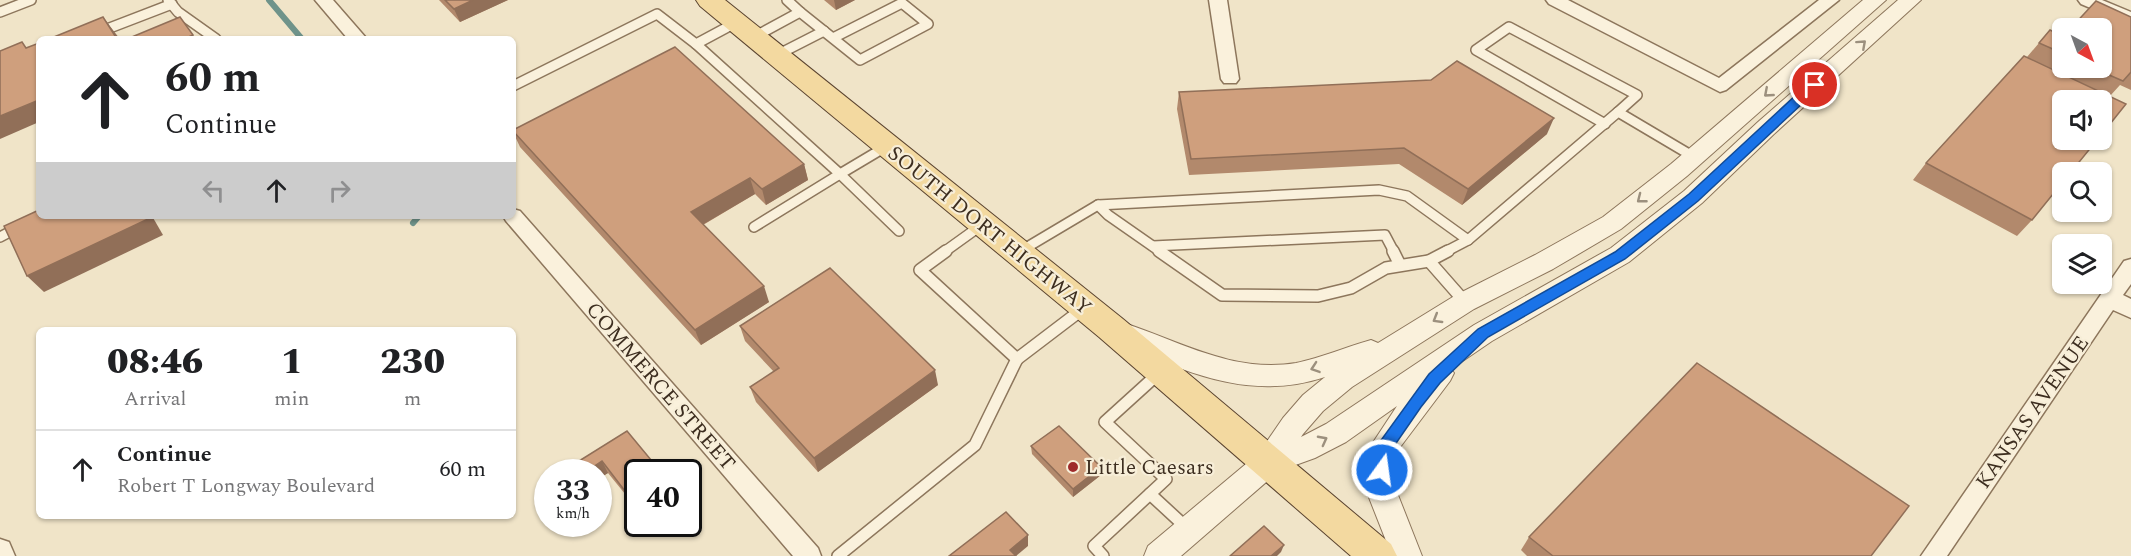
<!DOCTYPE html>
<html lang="en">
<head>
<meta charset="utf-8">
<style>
	body { margin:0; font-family:Spectral,serif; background:#f2f2f2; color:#202124; height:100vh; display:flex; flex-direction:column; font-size:22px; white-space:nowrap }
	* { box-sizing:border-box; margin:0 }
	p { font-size:20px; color:#757577 }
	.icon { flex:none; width:33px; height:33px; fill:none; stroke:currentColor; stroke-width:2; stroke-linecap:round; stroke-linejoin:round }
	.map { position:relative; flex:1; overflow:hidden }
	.sheet { position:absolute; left:36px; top:327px; width:480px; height:192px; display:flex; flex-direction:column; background:#fff; border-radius:9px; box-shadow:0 2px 4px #0004 }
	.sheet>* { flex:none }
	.guide { position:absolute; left:36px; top:36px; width:480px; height:183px; border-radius:9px; box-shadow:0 2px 4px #0004; background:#fff; color:#202124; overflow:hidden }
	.needle { width:39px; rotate:139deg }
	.fabs { position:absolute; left:2052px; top:18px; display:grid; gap:12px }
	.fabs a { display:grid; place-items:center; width:60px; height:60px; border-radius:9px; background:#fff; box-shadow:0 2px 4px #0004; font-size:30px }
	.speed { position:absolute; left:534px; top:459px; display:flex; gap:12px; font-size:30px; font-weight:700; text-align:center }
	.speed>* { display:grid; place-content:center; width:78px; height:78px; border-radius:50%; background:#fff; box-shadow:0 2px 4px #0004; line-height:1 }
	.speed small { font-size:15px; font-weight:400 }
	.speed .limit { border:3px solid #111; border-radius:9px; background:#fff; color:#111 }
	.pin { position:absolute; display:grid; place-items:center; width:51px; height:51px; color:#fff; margin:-26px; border:3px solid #fff; border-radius:50%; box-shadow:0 2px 6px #0007 }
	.me { position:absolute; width:66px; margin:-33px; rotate:14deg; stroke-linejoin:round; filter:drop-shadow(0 0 4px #0008) }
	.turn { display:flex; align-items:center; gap:21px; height:126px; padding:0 30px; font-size:27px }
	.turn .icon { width:78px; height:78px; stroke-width:2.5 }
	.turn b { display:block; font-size:42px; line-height:51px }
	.lanes { display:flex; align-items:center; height:57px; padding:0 30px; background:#0003; justify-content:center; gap:30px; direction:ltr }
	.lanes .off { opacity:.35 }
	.eta { display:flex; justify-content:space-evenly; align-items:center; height:102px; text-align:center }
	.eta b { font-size:36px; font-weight:800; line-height:42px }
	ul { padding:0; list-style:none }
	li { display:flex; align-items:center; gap:18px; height:78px; padding:0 30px; border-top:2px solid #e0e0e0 }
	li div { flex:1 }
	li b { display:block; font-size:22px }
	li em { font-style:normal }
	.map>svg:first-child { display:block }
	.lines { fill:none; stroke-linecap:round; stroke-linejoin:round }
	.stream { stroke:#6f938a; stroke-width:6 }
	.service-far1-casing { stroke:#8d765c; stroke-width:12 }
	.service-casing { stroke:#8d765c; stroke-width:14 }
	.minor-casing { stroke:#8d765c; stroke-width:3 }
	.tertiary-casing { stroke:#8d765c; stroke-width:2 }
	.primary-casing { stroke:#5b4430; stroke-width:2 }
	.service-far1 { stroke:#faf1dc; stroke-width:9 }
	.service { stroke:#faf1dc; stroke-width:11 }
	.minor { fill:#faf1dc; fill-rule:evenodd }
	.tertiary { fill:#faf1dc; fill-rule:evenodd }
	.primary { fill:#f3d9a0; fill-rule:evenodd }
	.wall { fill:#b2896c }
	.shaded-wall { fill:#916f58 }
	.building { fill:#cf9f7d; stroke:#916f58; stroke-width:1.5 }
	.oneway { stroke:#9c907e }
	.route { fill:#1a73e8; stroke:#114b97; stroke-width:1.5 }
	.poi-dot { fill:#9e2a2b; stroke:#f7eed8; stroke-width:2 }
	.labels { text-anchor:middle; stroke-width:4.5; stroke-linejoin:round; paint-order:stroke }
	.street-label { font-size:21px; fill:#3d2e20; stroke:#f7eed8 }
	.poi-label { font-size:21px; fill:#3d2e20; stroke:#f7eed8; text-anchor:start }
</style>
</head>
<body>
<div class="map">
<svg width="2131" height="556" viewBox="0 0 2131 556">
	<rect width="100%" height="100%" fill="#f0e4c8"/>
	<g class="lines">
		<g class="stream">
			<polyline points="269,0 302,39"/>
			<polyline points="413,223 419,216"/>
		</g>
		<g class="service-far1-casing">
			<g id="service-far1">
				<polyline points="168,0 178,12 216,39"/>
				<polyline points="0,12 31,0"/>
				<polyline points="800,12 860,60 928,24 902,3 833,38"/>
				<polyline points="754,37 800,12 787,0"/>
				<polyline points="81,39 172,4"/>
				<polyline points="696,44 840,174 887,146"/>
				<polyline points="777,55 824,31"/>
				<polyline points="513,86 657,14 696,44 737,22"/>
				<polyline points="1605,124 1476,50 1509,27 1637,95 1618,112"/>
				<polyline points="1098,205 1379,190 1407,196 1468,240"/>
				<polyline points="754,227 840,174 899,231"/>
				<polyline points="0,237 40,216"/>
				<polyline points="1153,246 1385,235 1394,252"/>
				<polyline points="944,252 983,224"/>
				<polyline points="1019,252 1098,205 1108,215 1161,252"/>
				<polyline points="1445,252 1468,240 1618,112 1694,157"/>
			</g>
		</g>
		<g class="service-casing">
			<g id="service">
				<polyline points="946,251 920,270 1017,359 1084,308"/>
				<polyline points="1159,251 1222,295 1318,296 1351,288 1386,268 1429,261 1448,251"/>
				<polyline points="1393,251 1400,265"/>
				<polyline points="1019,252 1021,251"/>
				<polyline points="1429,261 1465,302"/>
				<polyline points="1150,494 1189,530"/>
				<polyline points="838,556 975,445 1017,359"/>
				<polyline points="1103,556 1094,546 1166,479 1105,422 1159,373"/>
			</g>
		</g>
		<g class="minor-casing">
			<g id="minor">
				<polygon points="315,0 333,0 367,39 348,39"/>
				<polygon points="1209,0 1227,0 1239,79 1236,83 1224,83 1221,79"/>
				<polygon points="1546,0 1568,0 1719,78 1819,0 1839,0 1726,90 1720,92 1549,4"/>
				<polygon points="2078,0 2102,0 2131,12 2131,25 2081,4"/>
				<polygon points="513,209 520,211 818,548 821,556 793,556 506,221 503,216 513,216"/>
				<polygon points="2131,259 2131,284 2123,295 2131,299 2131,318 2113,310 1947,556 1921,556 2124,261"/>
				<polygon points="0,539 9,542 15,556 0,556"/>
			</g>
		</g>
		<g class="tertiary-casing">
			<path id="tertiary" d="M1863,0H1886L1687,176L1621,229L1553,269L1474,309L1352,387L1323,411L1303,434L1301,437L1326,424L1474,325L1611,248L1684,191L1758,122L1898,0H1921L1774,134L1702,203L1629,262L1492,341L1451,369L1454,373L1450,381L1398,450V495L1422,556H1392L1368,495V470L1370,447L1397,406L1346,442L1315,458L1279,471L1181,556H1144L1148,546L1259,453L1283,418L1303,395L1325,377C1249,402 1187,372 1118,343L1114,335L1118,327L1127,324C1183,343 1234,373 1296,363C1321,358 1346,347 1371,340L1378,343L1456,295L1535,255L1603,217L1671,164Z"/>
		</g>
		<g class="primary-casing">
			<polygon id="primary" points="696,0 725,0 1123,319 1391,544 1397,556 1351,556 1099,337 700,6"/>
		</g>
		<use href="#service-far1" class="service-far1"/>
		<use href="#service" class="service"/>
		<use href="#minor" class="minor"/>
		<use href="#tertiary" class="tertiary"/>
		<use href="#primary" class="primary"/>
	</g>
	<g class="wall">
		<polygon points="439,0 508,0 460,22"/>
		<polygon points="824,0 855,0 836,10"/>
		<polygon points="2131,17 2131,90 2120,85 2110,96 2032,220 2017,236 1913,180 1926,163 2027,57 2039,43 2062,36 2062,68 2102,68"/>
		<polygon points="1179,92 1547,134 1462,205 1399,164 1189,175 1177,109"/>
		<polygon points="513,130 804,164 808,180 766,205 755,194 703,225 769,302 701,345 520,147 513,132"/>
		<polygon points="740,326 938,385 818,472 756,402 750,387 774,372 745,341"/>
		<polygon points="627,431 638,472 638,510 608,473 598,479 598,472 586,472 579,461"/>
		<polygon points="1031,446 1101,475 1073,497 1032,454"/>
		<polygon points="1529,537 1871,556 1527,556 1521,550"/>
	</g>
	<g class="shaded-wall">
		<polygon points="473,0 508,0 460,22 454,9"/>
		<polygon points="834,0 855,0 836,10"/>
		<polygon points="103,17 116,34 120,39 117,39"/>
		<polygon points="193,35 196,39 184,39"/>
		<polygon points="39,100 39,122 0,139 0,116"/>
		<polygon points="1554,118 1547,134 1462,205 1468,189"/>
		<polygon points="804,164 808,180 766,205 762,189"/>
		<polygon points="750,178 755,194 697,228 691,212"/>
		<polygon points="146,216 152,216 163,235 44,292 27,276"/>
		<polygon points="764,286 769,302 701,345 695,330"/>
		<polygon points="935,370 938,385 818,472 814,458"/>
		<polygon points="602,461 608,473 598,479 598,472 587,472 587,471"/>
		<polygon points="1101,467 1101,475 1073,497 1073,489"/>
		<polygon points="1028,535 1028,546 1016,556 1010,550"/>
		<polygon points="1284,545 1281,552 1277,556 1271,556"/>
	</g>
	<g class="building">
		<polygon points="445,0 473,0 454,9"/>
		<polygon points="2096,1 2131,17 2131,72 2123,81 2093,68 2102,68 2102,28 2071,28"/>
		<polygon points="103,17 117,39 49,39"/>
		<polygon points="180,17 193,35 184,39 127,39"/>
		<polygon points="2050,30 2062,36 2062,53 2039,43"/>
		<polygon points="22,42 26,48 39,43 39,100 0,116 0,51"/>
		<polygon points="675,47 804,164 762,189 750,178 691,212 764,286 695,330 513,131 513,130"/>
		<polygon points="2024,56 2126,104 2102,134 2102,100 2062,100 2062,140 2097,140 2071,172 2062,172 2062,183 2032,220 1926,163"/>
		<polygon points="1457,61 1554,118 1468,189 1404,148 1191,159 1179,92 1431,80"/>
		<polygon points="39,210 39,216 146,216 148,219 27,276 4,226"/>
		<polygon points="830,268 935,370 814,458 750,387 779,368 740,326"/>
		<polygon points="1697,363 1909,506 1871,556 1553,556 1529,537"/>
		<polygon points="1059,426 1101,467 1073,489 1031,446"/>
		<polygon points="627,431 661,472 638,472 638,508 602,461 587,471 579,461"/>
		<polygon points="1006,512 1028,535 1010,550 1016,556 949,556"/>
		<polygon points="1264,526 1284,545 1271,556 1230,556"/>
	</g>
	<defs><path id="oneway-chevron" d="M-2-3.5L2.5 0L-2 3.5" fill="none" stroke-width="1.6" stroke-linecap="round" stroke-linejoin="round" transform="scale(1.5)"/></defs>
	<g class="oneway">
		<use href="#oneway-chevron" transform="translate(1862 44) rotate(-42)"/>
		<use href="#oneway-chevron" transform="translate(1768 93) rotate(139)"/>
		<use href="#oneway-chevron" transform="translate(1641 199) rotate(142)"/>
		<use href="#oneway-chevron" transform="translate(1437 319) rotate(149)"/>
		<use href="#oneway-chevron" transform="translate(1315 368) rotate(161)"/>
		<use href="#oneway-chevron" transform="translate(1323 440) rotate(-28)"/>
	</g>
	<polygon class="route" points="1815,81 1820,85 1819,88 1698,201 1625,259 1488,337 1440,383 1421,407 1392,449 1387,474 1382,476 1376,474 1374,470 1379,443 1429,374 1478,329 1615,252 1689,194 1810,82"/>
	<circle class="poi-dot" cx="1073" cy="467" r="6"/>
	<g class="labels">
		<g class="street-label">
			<text transform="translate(990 230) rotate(39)" y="7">SOUTH DORT HIGHWAY</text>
			<text transform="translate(661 386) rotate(49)" y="7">COMMERCE STREET</text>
			<text transform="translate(2032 412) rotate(-55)" y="7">KANSAS AVENUE</text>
		</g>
		<g class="poi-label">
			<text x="1085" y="474">Little Caesars</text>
		</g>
	</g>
</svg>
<div class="fabs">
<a><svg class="needle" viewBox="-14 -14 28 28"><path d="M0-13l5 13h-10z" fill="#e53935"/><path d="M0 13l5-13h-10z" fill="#757577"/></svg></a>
<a><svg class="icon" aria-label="sound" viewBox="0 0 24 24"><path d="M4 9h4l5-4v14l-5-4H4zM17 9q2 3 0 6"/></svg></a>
<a><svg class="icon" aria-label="search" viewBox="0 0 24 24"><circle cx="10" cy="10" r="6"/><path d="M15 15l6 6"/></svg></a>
<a><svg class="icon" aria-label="layers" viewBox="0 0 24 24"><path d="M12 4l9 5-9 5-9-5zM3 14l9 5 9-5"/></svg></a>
</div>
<div class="speed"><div>33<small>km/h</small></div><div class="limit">40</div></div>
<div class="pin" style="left:1815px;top:85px;background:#d93025"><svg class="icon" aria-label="arrive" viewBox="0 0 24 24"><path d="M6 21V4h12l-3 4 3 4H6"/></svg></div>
<svg class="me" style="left:1382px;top:470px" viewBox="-20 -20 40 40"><circle r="17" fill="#1a73e8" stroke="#fff" stroke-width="3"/><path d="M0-11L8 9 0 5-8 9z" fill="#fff"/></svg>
<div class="guide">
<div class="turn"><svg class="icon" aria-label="ahead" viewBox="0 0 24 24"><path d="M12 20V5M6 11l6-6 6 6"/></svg><div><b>60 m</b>Continue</div></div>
<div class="lanes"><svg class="icon off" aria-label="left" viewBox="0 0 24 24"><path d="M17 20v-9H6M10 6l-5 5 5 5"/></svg><svg class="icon" aria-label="ahead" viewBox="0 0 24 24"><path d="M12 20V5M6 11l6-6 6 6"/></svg><svg class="icon off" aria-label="right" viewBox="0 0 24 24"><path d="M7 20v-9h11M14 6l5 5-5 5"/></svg></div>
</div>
<section class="sheet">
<div class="eta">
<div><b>08:46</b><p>Arrival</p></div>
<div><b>1</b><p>min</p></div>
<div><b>230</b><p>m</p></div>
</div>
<ul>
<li><svg class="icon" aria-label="ahead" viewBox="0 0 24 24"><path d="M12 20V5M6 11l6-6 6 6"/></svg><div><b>Continue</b><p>Robert T Longway Boulevard</p></div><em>60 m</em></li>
</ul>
</section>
</div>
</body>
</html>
